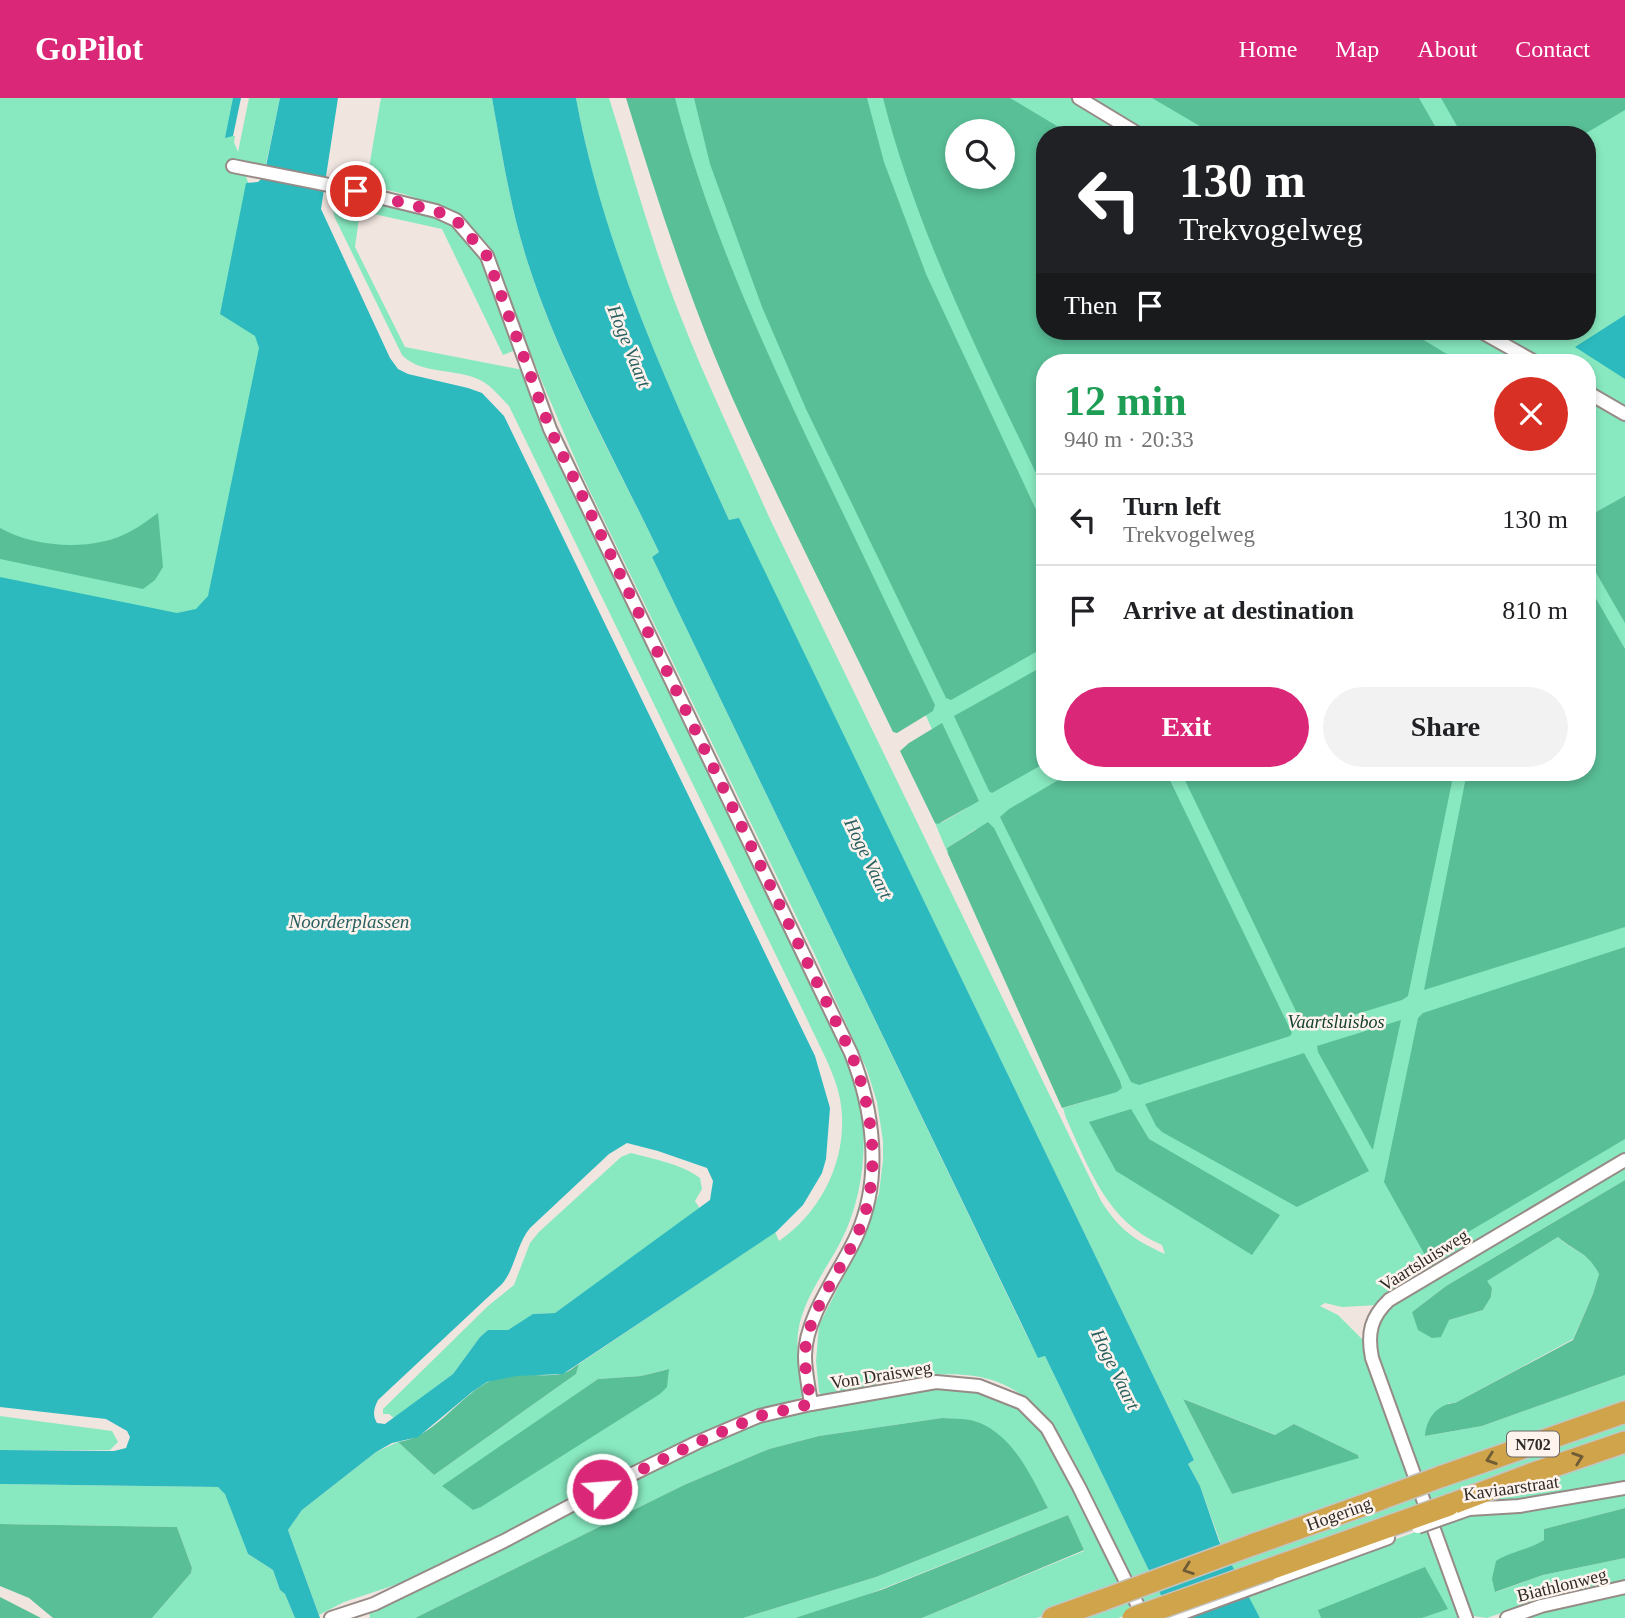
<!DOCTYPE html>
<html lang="en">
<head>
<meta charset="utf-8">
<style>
	body { margin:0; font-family:Georgia,serif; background:#f2f2f2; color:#202124; height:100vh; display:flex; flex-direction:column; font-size:26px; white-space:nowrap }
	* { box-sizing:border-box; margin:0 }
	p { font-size:23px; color:#757577 }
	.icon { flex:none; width:38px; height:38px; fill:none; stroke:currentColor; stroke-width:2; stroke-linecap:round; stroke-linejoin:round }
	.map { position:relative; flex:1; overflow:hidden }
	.side { position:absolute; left:1036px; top:256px; width:560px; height:427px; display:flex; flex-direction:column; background:#fff; border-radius:28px; box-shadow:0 4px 10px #0003 }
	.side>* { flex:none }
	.hud { position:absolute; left:1036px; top:28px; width:560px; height:214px; border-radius:28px; box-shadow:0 4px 10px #0003; background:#202124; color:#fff; overflow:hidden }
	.fabs { position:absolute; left:945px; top:21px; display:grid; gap:14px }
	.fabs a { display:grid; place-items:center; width:70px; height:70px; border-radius:50%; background:#fff; box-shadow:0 4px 10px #0003; font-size:35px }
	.pin { position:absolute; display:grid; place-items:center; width:60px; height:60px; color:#fff; margin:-30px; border:4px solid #fff; border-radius:50%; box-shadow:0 2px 7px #0007 }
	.me { position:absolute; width:77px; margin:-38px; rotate:64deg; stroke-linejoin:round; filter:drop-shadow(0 0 5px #0008) }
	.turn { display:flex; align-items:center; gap:24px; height:147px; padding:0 28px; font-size:32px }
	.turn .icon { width:91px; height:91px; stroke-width:2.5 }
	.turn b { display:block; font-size:49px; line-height:60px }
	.then { display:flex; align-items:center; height:66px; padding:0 28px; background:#0003; gap:14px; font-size:26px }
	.round { display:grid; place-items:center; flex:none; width:74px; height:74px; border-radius:37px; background:#f2f2f2 }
	.head { display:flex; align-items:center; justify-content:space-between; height:119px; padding:0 28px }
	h1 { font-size:42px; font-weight:600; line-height:52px; color:#1e9e55 }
	.cta { display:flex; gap:14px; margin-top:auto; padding:14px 28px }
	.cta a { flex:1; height:80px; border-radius:42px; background:#db2777; color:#fff; font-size:28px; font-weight:600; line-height:80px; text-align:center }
	.cta a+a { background:#f2f2f2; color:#202124 }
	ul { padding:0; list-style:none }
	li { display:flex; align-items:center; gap:21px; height:91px; padding:0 28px; border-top:2px solid #e0e0e0 }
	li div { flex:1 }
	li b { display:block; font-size:26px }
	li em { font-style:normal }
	header { display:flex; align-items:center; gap:42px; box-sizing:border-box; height:98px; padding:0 35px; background:#db2777; color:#fff }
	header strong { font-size:33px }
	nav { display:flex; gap:38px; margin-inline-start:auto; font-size:24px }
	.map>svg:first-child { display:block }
	.green { fill:#88e9c0; fill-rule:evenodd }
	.forest { fill:#59bf97; fill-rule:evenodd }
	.water { fill:#2cbabe; fill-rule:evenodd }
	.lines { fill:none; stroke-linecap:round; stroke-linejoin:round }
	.minor-casing { stroke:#968b86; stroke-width:16 }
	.trunk-casing { stroke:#c4c3c3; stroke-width:24 }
	.minor { stroke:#fff; stroke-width:12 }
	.trunk { stroke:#d0a44a; stroke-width:21 }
	.minor-bridge-casing { stroke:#968b86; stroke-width:16; stroke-linecap:butt }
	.trunk-bridge-casing { stroke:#c4c3c3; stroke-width:24; stroke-linecap:butt }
	.minor-bridge { stroke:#fff; stroke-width:12 }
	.trunk-bridge { stroke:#d0a44a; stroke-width:21 }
	.oneway { stroke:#6f5b36 }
	.route { stroke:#db2777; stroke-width:12; stroke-dasharray:0 21.6 }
	.labels { text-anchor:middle; stroke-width:5; stroke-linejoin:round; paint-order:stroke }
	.shield { fill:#fef3ed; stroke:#6c6663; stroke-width:2 }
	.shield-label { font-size:16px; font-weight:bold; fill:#2e2a28 }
	.park-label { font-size:18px; font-style:italic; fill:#154130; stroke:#fef3ed }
	.street-label { font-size:18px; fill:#2e2a28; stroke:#fef3ed }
	.water-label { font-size:19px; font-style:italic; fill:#296061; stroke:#fef3ed }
</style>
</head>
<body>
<header>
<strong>GoPilot</strong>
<nav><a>Home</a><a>Map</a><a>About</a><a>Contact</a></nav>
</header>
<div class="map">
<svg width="1625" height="1520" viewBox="0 0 1625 1520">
	<rect width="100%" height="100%" fill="#f1e5e0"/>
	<g class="green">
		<polygon points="0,0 236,0 232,38 235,38 234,44 238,54 249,0 280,0 265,71 242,67 249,87 264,238 208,527 0,484"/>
		<path d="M381,0H492C502,55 510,109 527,162C559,264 613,359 659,454L652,459L1026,1236L1038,1259L1045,1258L1172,1520H1148C1134,1491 1119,1462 1106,1433C1078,1371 1051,1289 974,1278C926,1271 877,1288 831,1296L822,1297L819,1294L816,1263L819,1227L865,1137L879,1095L883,1062V1043L877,1004L867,972L815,857L582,377L540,279L489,148L465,122L443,109L404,96L366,87Z"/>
		<path d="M576,0H609C632,72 652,147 680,217C707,286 740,354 770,421L1101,1103C1119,1131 1134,1142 1165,1156L1162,1147C1107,1124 1089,1070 1066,1020L1063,1010L1096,1000L976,731L947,750L948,756L935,725L943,724L967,710L651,0H1625V1061L1378,1207L1342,1209L1325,1205L1320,1208L1338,1217L1363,1242L1412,1381L1222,1449L1200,1388L1188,1366L1194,1362L739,421L729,422C667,286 603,149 576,0ZM957,33H1003V79H957ZM1045,37H1587V233H1045ZM1045,264H1587V674H1045ZM1183,1301L1276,1337L1294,1326L1358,1357L1359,1359L1232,1396Z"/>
		<path d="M336,94L436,118L451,126L481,160L516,252L503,257L442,131L360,113L355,149L405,249L523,272L841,947C847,964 855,980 859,997C869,1045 863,1100 841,1143C827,1170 808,1194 800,1224C794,1248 800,1274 802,1298L800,1300L739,1319L652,1359L419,1479L344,1504L319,1517L288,1432L302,1412L376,1354L398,1344L434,1377L576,1276L579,1266L775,1134L779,1143C824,1112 850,1056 840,1001C835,974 818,946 807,921L509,308C500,299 492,288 480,282C456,270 421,277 402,257L335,120L332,110V95ZM668,1271L443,1389L598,1281L641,1278Z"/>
		<path d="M631,1055C653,1061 682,1066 700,1080L702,1091L695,1103L700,1111L555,1215L534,1216L508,1232H488L480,1239L453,1276L394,1320L389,1316H383V1311L488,1208L514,1187L530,1145L539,1134L621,1059Z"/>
		<path d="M1625,1067V1082L1446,1188L1412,1214L1449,1222L1483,1212L1491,1199L1492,1190L1486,1183L1558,1139C1575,1156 1587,1152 1599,1176L1593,1196L1573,1241L1455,1305H1449L1425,1338L1482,1328L1625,1277V1306L1420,1378L1374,1246L1375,1230L1384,1213L1421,1188Z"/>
		<polygon points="953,1285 1013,1304 1048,1337 1124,1487 1037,1520 922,1520 1084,1453 1068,1417 854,1502 795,1520 743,1520 876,1479 1048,1410 1016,1355 955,1321 942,1320 819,1338 769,1351 684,1387 415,1520 370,1520 369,1513 727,1334 814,1308"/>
		<polygon points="0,1318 112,1333 118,1344 110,1352 0,1352"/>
		<polygon points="1625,1320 1625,1337 1431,1405 1425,1391"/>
		<polygon points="1625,1350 1625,1385 1501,1406 1463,1408"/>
		<polygon points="0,1386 218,1389 225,1395 248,1456 273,1472 280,1492 285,1496 295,1520 152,1520 191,1475 192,1470 177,1429 0,1426"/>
		<polygon points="1625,1393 1625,1410 1544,1431 1544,1442 1537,1447 1496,1494 1543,1477 1625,1460 1625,1483 1532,1504 1487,1520 1473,1518 1467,1510 1438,1426 1468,1415"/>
		<polygon points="1416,1394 1421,1408 1236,1476 1229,1462"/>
		<polygon points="1429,1429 1458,1520 1422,1520 1448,1510 1319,1513 1321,1520 1260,1520 1246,1496"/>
		<polygon points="1625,1494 1625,1520 1518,1520 1541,1512"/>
		<polygon points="1130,1499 1137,1513 1118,1520 1074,1520"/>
	</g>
	<g class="forest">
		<path d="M626,0H675C707,125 761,243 816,359C856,442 895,524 935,607L933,613L897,635L893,634C843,529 789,425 741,319C694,216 659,108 626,0Z"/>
		<polygon points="694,0 867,0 884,64 926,176 1045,431 1045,549 951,602 946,600 806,311 762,209 710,66"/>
		<path d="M883,0H1010L1072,37H1045V233H1409L1455,261V264H1045V394C984,266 918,138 883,0ZM957,33H1003V79H957Z"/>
		<polygon points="1152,0 1419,0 1440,37 1215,37"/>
		<polygon points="1441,0 1625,0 1625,12 1583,37 1462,37"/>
		<polygon points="1625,398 1625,525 1587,459 1587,419"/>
		<path d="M158,415L163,469L155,482L143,491L0,461V430C35,450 95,454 131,433C141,428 149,421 158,415Z"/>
		<polygon points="1587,485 1625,551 1625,829 1424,892 1467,674 1587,674"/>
		<polygon points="1045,567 1045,665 992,695 989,693 954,618"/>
		<polygon points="942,625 979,703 938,726 935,725 900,653 909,645"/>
		<polygon points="1072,674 1166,674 1292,935 1290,938 1139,987 1131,984 1000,719 1009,711"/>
		<polygon points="1181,674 1454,674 1408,898 1402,902 1305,932"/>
		<polygon points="988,724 994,730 1120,983 1122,990 1117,994 1062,1010 948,756 947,750"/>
		<polygon points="1625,849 1625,1041 1426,1159 1384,1084 1418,920 1423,915"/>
		<polygon points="1401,922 1373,1051 1372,1051 1318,954 1317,948"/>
		<polygon points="1304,955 1369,1073 1297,1109 1162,1034 1156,1028 1145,1006"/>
		<polygon points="1131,1011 1149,1041 1280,1117 1252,1157 1116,1073 1089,1024"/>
		<path d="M1625,1082V1277L1482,1328L1425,1338C1426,1321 1437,1306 1455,1305L1573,1242L1593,1196L1599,1176C1587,1153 1576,1155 1558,1139L1487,1183L1492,1190L1491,1199L1483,1212L1449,1222L1441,1239L1432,1240L1418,1232L1412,1214L1446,1188Z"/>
		<path d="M579,1266L576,1276L434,1377L398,1344C433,1340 456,1302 486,1285C509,1272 536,1280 561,1276C567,1275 573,1270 579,1266Z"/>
		<polygon points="669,1271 667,1289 660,1296 481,1409 473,1412 442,1388 598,1281 641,1278"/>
		<polygon points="1183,1301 1275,1337 1294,1326 1358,1357 1359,1360 1232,1396"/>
		<path d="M942,1320C955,1321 969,1320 980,1325C1015,1340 1031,1379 1048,1410L876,1479L743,1520H415L684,1387L769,1351L819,1338Z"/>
		<path d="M1625,1410V1460L1543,1477L1495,1494L1492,1481L1496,1463C1511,1453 1529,1452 1544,1442V1431Z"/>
		<polygon points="1068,1417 1084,1452 922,1520 795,1520 881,1492"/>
		<polygon points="0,1426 177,1429 192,1470 191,1475 152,1520 53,1520 29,1500 0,1488"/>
		<polygon points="1425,1469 1448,1511 1422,1520 1321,1520 1318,1512"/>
		<polygon points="0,1499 41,1520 0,1520"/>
	</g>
	<g class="water">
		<polygon points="233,0 241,0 233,38 225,40"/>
		<path d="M280,0H338L321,111L390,260L398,271L408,276L468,290L482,295L504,318L815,958L830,1010L826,1061L822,1075L803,1107L776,1134L563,1276L516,1278L487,1284L472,1294L418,1339L392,1345L376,1354L302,1412L288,1432L320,1520H295L285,1496L280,1492L273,1472L248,1456L225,1396L218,1389L0,1386V1352L114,1353L126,1350L130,1339L127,1333L106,1321L0,1309V479L177,515L196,511L208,498L259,250L255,238L220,216L246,85L258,84L264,78ZM627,1045L658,1053L707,1070L713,1083L710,1102L555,1215L533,1216L508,1232H488L480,1239L453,1276L385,1326L377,1325C372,1317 374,1310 378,1302L502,1186C516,1169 516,1147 530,1130L609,1056Z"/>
		<path d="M492,0H576C603,148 667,286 729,422L739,420L1194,1362L1188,1366L1200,1388L1219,1443L1260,1520H1172L1045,1258L1038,1260L652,459L659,454C613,358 559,263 527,162C510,109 502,55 492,0Z"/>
		<polygon points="1625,217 1625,281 1575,249"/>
	</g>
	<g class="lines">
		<g class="minor-casing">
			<g id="minor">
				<polyline points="1079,0 1140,37"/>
				<path d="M233,68L329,87L436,113L456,122L487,158L550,331L851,955C873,1011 883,1079 857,1137C841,1173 805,1218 805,1258C805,1274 809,1290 811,1306"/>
				<polyline points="1480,233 1535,264"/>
				<polyline points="1587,294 1625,316"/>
				<polyline points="1452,1417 1469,1411 1519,1408 1625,1390"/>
				<polyline points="331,1520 374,1506 504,1443 602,1391 698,1344 759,1318 811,1306 936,1284 979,1288 1022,1305 1047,1330 1079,1389 1144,1520"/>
				<polyline points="1169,1520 1388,1440"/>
				<path d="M1466,1520L1372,1260C1367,1235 1371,1219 1389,1202L1625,1062"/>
				<polyline points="1507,1520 1541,1508 1625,1489"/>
			</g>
		</g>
		<g class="trunk-casing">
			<g id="trunk">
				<polyline points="1440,1379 1625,1314"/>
				<polyline points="1449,1407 1531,1376 1625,1344"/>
				<polyline points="1252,1447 1381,1401"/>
				<polyline points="1270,1471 1390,1428"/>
				<polyline points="1053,1520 1103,1502"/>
			</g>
		</g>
		<use href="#minor" class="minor"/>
		<use href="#trunk" class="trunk"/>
		<g class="minor-bridge-casing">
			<polyline id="minor-bridge" points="1418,1429 1452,1417"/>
		</g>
		<g class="trunk-bridge-casing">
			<g id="trunk-bridge">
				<polyline points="1381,1401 1440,1379"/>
				<polyline points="1390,1428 1449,1407"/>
				<polyline points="1103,1502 1252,1447"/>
				<polyline points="1133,1520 1270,1471"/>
			</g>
		</g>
		<use href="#minor-bridge" class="minor-bridge"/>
		<use href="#trunk-bridge" class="trunk-bridge"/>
	</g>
	<defs><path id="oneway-chevron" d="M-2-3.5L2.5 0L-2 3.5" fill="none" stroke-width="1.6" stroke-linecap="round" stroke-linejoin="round" transform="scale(1.75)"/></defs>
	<g class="oneway">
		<use href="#oneway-chevron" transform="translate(1578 1360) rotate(-19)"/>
		<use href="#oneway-chevron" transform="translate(1491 1361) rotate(161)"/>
		<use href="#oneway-chevron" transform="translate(1188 1471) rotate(160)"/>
	</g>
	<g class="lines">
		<path class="route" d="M356,93L436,113L456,122L487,158L550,331L851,955C873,1011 883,1079 857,1137C841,1173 805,1218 805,1258C805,1274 809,1290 811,1306L759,1318L698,1344L602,1391"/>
	</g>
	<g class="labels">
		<rect class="shield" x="1507" y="1333.5" width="52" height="25" rx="5"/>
		<g class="shield-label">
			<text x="1533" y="1352">N702</text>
		</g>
		<g class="park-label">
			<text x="1336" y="930">Vaartsluisbos</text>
		</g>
		<g class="street-label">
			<text transform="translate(1424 1162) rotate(-32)" y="6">Vaartsluisweg</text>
			<text transform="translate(881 1277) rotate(-9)" y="6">Von Draisweg</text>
			<text transform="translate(1511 1390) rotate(-8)" y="6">Kaviaarstraat</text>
			<text transform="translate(1339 1416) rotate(-20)" y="6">Hogering</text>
			<text transform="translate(1562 1487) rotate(-14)" y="6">Biathlonweg</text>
		</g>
		<g class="water-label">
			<text transform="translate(630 248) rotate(68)" y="7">Hoge Vaart</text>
			<text transform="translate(869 760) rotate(64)" y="7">Hoge Vaart</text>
			<text x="349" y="830">Noorderplassen</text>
			<text transform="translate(1116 1271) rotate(64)" y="7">Hoge Vaart</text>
		</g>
	</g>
</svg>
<div class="fabs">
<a><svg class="icon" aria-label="search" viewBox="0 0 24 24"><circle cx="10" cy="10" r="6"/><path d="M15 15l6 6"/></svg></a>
</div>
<div class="pin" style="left:356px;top:93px;background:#d93025"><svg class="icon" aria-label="arrive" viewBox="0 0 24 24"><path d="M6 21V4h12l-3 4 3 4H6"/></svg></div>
<svg class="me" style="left:602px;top:1391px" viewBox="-20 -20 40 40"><circle r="17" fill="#db2777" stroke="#fff" stroke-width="3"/><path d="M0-11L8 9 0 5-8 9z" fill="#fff"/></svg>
<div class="hud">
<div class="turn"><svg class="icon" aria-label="left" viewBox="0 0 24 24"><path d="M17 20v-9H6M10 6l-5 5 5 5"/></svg><div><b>130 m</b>Trekvogelweg</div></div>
<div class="then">Then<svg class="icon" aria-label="arrive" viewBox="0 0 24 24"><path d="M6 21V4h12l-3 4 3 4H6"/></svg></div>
</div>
<section class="side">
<div class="head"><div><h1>12 min</h1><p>940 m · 20:33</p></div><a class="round" style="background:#d93025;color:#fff"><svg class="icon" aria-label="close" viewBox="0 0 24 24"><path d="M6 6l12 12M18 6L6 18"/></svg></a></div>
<ul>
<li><svg class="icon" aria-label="left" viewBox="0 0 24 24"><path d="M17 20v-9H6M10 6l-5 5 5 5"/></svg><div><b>Turn left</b><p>Trekvogelweg</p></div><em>130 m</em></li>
<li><svg class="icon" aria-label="arrive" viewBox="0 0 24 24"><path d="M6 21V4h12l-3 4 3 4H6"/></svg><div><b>Arrive at destination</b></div><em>810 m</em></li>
</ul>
<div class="cta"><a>Exit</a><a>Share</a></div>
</section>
</div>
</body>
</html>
